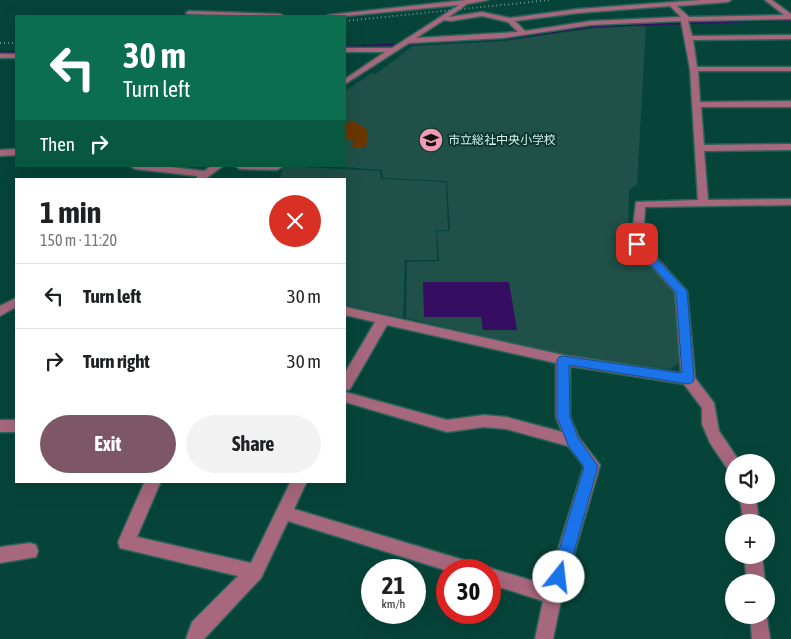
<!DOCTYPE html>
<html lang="en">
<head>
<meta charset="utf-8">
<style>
	body { margin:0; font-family:"Asap Condensed","Noto Sans JP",sans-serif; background:#f2f2f2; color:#202124; height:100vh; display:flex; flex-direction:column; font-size:19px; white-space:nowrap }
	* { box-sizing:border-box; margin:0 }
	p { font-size:16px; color:#757577 }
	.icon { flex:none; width:28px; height:28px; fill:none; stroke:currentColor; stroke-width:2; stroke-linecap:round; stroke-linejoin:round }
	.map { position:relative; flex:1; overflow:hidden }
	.sheet { position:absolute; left:15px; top:178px; width:331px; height:305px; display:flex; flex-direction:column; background:#fff; border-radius:0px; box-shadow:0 5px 20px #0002 }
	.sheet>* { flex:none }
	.top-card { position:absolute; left:15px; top:15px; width:331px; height:152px; border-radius:0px; box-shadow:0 5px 20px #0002; background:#0b6e4f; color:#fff; overflow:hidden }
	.buttons { position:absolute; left:725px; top:454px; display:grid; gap:10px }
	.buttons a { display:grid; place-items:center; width:50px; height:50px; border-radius:50%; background:#fff; box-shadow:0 5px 20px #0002; font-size:25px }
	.speed { position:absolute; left:361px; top:559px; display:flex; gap:10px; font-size:25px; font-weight:700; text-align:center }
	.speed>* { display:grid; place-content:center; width:65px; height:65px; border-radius:50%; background:#fff; box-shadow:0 5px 20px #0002; line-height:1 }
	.speed small { font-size:12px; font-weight:400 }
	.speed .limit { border:8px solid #d22; background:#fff; color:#111 }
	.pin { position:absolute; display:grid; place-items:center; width:42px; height:42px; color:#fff; margin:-21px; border-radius:10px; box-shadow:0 2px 8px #0006 }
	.me { position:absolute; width:55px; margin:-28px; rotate:16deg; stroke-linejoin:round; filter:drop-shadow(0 0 4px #0008) }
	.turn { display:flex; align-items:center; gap:18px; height:105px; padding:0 25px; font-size:22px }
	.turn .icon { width:65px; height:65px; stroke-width:2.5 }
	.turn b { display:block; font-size:35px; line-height:42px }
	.then { display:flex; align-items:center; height:48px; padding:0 25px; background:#0003; gap:10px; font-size:19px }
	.round { display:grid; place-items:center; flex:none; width:52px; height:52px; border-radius:26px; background:#f2f2f2 }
	.overview { display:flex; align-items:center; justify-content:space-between; height:85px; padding:0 25px }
	h1 { font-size:30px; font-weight:700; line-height:38px }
	.primary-button { display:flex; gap:10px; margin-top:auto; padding:10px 25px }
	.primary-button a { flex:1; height:58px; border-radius:30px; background:#7e5766; color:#fff; font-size:20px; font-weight:700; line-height:58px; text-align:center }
	.primary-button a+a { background:#f2f2f2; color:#202124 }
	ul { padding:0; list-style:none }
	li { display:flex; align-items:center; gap:15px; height:65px; padding:0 25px; border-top:1px solid #e0e0e0 }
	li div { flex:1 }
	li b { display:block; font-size:19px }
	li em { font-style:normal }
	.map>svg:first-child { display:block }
	.built { fill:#1f5148 }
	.green { fill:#6a3700 }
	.water { fill:#360e61 }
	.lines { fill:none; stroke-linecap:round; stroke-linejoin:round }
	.stream { fill:#360e61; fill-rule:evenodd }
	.minor-casing { stroke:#2b635a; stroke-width:3 }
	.minor { fill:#a7677c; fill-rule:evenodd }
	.rail { stroke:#65948b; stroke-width:2; stroke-dasharray:1 3; stroke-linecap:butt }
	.route { fill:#1a73e8; stroke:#114b97 }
	.labels { text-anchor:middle; stroke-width:4; stroke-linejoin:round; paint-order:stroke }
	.far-poi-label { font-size:12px; fill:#d4f0e9; stroke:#0c3730; text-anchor:start }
</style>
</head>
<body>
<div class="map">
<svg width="791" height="639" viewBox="0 0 791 639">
	<rect width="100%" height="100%" fill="#06443a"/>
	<g class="built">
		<polygon points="642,26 646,27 637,184 629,190 628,245 674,290 680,362 670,369 564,355 406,318 407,262 439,261 437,231 450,231 447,181 383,178 382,170 331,166 345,166 345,91 372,73 376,74 413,46 505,41 595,28"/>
		<polygon points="283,166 380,171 381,179 446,182 448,230 436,230 437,260 405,260 403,318 345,305 345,179 280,179"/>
	</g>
	<polygon class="green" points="354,121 368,130 366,148 352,148 353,140 345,140 345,123"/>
	<polygon class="water" points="423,282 509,282 517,330 483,330 481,317 424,317"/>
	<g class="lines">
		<g class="stream">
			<polygon points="791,19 791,21 595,27 510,39 345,48 345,46 510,37 595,25"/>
			<rect x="0" y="51" width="16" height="2"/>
		</g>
		<g class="minor-casing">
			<g id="minor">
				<path d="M466,0H488L467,4L449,17L482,12L510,18L578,9L701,0H731L728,2L677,6L689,17L784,15L765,0H772L791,14V19L688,21L692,36L791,35V39L693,40L697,67H791V71H698L700,102L791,101V107H701L704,145L791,144V150L704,151L708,200L791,199V205L645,207L643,243L687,291L695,378L714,403L719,431L740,462H734V472L729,471L710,443L702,424V408L684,384L570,366V417L579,438L600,465L562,595L553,639H535L543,601L490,584V570H484L490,568L547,585L584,466L568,446L506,429L484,427L447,432L345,402V392L447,420L484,415L506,417L562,432L556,417V363L387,325L350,389L345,390V373L375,322L345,315V307L563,355L681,373L675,292L631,244L636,202L698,200L690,69L681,21L591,25L503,38L409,43L345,84V79L385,52H345V48H392L459,5L345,16H327L328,15ZM670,6L681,17L591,21L525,31L515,21L578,13ZM482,16L508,22L518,32L416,38L444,20L451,21Z"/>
				<polygon points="189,11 280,14 283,16 187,14 186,13"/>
				<rect x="0" y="54" width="16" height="4"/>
				<polygon points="16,149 16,155 0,156 0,150"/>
				<polygon points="130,166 163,166 204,171 211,166 223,166 205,179 197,179 197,176 135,169"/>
				<polygon points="235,166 281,166 282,167 277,170 240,169"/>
				<polygon points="16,298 16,307 0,316 0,306"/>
				<rect x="0" y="420" width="16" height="12"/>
				<polygon points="145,481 161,481 137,537 251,563 291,481 307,481 294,509 470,562 476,564 479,570 448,571 288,521 261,578 204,639 186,639 192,622 238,576 120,548 118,542"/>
				<polygon points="737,495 753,495 757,505 759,522 743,522 741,505"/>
				<polygon points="30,543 36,545 38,551 36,557 0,563 0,547"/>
				<polygon points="744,555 762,555 765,582 747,582"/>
				<polygon points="766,611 770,639 752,639 750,615 766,615"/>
			</g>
		</g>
		<use href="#minor" class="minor"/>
		<g class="rail">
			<polyline points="345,21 550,0"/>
			<polyline points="0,43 16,43"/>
		</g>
	</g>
	<polygon class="route" points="637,241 641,242 687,291 694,379 693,382 688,384 569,365 570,417 578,438 598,466 567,577 564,582 559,584 553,582 551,577 584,467 568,445 557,417 557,360 559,357 563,356 682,373 676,292 634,247 632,244"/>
	<defs>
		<g id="school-disc" transform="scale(1.25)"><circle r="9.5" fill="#f09ab6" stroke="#0c3730"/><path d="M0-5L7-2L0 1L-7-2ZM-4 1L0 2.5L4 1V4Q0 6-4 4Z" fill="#111"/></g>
	</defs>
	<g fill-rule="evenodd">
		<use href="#school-disc" x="431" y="140"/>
	</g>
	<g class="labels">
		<g class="far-poi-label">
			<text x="448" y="144">市立総社中央小学校</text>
		</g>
	</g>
</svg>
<div class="buttons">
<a><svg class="icon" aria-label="sound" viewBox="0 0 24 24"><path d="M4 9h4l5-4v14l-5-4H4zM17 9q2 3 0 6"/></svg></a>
<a>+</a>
<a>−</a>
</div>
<div class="speed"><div>21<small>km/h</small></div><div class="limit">30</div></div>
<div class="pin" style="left:637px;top:244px;background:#d93025"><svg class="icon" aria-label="arrive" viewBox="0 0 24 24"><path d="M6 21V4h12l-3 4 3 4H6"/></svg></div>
<svg class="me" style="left:559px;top:577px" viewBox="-20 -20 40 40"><circle r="19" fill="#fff"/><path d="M0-13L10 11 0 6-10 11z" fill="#1a73e8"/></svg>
<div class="top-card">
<div class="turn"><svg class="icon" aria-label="left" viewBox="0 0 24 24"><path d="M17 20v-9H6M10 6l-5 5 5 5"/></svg><div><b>30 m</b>Turn left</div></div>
<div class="then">Then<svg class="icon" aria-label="right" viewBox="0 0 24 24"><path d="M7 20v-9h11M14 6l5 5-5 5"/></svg></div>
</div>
<section class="sheet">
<div class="overview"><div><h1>1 min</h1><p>150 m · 11:20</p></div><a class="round" style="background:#d93025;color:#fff"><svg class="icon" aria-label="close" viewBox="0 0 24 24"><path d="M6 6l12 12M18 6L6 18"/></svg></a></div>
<ul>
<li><svg class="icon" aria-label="left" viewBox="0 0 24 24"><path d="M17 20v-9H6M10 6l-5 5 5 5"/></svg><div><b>Turn left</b></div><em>30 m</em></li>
<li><svg class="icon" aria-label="right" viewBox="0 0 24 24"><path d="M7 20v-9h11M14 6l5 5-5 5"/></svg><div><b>Turn right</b></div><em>30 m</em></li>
</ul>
<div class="primary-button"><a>Exit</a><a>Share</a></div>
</section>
</div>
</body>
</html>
